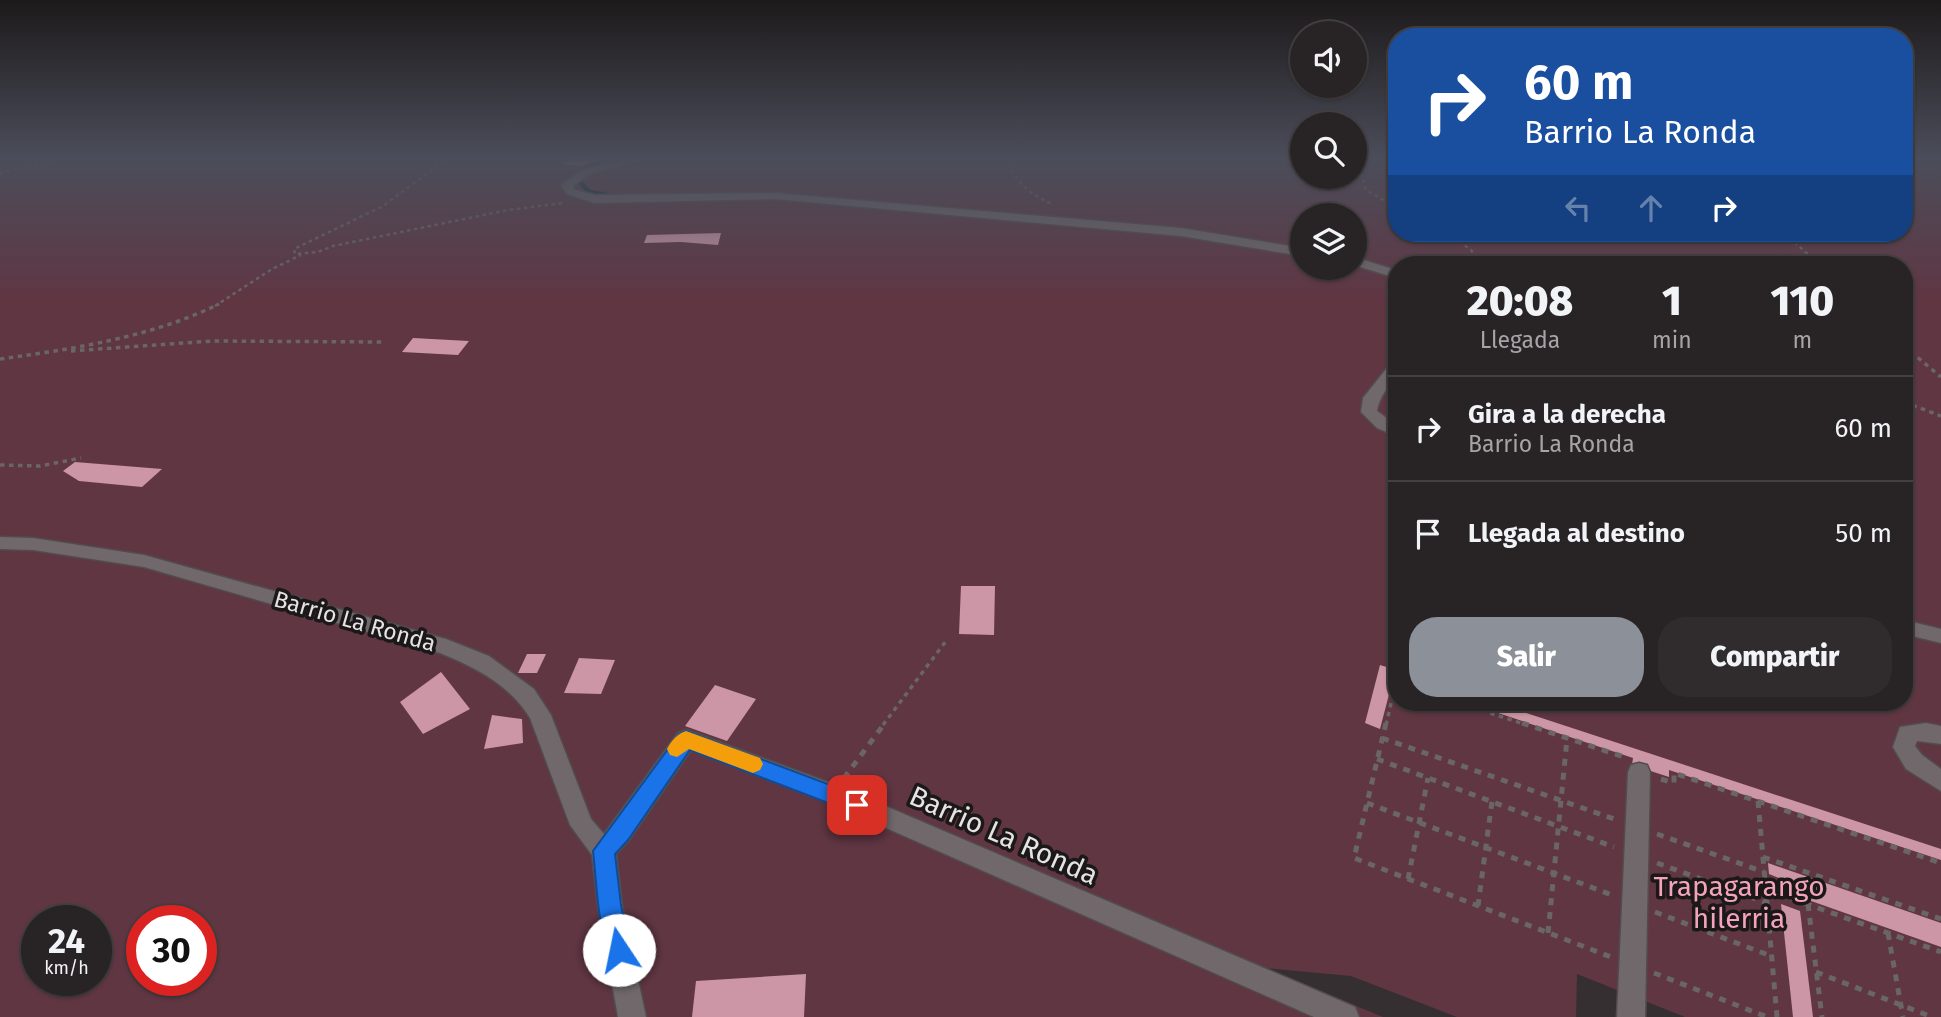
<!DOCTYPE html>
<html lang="es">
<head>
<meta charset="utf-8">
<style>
	body { margin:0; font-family:"Fira Sans",sans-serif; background:#302b2d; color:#f1f3f6; height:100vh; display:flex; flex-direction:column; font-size:26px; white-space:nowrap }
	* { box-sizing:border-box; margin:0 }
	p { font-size:23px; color:#a5a4a7 }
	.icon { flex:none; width:38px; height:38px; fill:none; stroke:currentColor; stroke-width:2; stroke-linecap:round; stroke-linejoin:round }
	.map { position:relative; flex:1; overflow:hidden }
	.side { position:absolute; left:1388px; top:256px; width:525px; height:455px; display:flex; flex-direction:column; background:#282325; border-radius:28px; box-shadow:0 2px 5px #0004,0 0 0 2px #444042 }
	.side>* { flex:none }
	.banner { position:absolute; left:1388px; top:28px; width:525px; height:214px; border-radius:28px; box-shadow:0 2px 5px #0004,0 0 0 2px #444042; background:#1a4fa0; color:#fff; overflow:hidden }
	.tools { position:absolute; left:1290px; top:21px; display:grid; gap:14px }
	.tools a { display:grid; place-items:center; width:77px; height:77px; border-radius:50%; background:#282325; box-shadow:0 2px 5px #0004,0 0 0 2px #444042; font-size:35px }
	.speed { position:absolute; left:21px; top:905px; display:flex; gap:14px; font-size:35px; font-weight:700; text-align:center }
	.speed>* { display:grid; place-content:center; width:91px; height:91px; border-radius:50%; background:#282325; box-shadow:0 2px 5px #0004,0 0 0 2px #444042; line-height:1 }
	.speed small { font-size:18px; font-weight:400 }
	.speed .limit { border:10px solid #d22; background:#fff; color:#111 }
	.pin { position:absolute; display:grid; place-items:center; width:60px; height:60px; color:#fff; margin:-30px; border-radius:14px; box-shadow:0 4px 10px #0006 }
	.me { position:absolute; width:77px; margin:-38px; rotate:349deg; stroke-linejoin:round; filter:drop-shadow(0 0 5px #0008) }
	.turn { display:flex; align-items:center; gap:24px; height:147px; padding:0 21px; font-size:32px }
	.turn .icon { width:91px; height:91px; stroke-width:2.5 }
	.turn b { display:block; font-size:49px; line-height:60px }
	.lanes { display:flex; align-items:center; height:66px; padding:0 21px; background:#0003; justify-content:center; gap:35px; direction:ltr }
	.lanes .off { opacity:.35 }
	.eta { display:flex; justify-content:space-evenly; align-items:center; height:119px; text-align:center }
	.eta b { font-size:42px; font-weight:800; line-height:49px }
	.cta { display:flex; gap:14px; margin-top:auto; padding:14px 21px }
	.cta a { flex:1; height:80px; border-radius:28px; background:#8c9099; color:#fff; font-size:28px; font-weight:800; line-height:80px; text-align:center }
	.cta a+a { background:#302b2d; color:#f1f3f6 }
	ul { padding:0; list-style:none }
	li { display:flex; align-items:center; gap:21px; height:105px; padding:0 21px; border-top:2px solid #444042 }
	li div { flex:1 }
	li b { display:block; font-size:26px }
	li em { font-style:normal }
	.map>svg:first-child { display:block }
	.green { fill:#603643; fill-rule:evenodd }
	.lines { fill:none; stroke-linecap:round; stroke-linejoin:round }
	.stream { stroke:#002638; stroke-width:4.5 }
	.building { fill:#cc96a6 }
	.pedestrian-casing { stroke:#524c4e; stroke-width:3 }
	.minor-casing { stroke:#524c4e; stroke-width:3 }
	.path-far2 { stroke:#6a6567; stroke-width:2.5; stroke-dasharray:3.5 3.5; stroke-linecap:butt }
	.path-far1 { stroke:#6a6567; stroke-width:3.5; stroke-dasharray:4.5 4.5; stroke-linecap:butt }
	.path { stroke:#6a6567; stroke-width:5; stroke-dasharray:7 7; stroke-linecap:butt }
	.pedestrian { fill:#70686a; fill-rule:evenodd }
	.minor { fill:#70686a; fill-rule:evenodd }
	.route { fill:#1a73e8; stroke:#114b97; stroke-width:2 }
	.slow { fill:#f59e0b }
	.labels { text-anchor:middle; stroke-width:7; stroke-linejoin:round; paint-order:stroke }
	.street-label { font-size:23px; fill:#e7e2e4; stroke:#1b1819 }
	.near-street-label { font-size:28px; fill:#e7e2e4; stroke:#1b1819 }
	.near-park-label { font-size:28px; fill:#f3a4bc; stroke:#1b1819 }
</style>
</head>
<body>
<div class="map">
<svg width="1941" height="1017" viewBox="0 0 1941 1017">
	<rect width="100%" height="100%" fill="#352f31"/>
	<path class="green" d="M0,157H1302V177H1354L1355,157H1396V233H1904V157H1941V1017H1685L1577,974L1576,1017H1457L1351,976L1264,968L1383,1017H0ZM1302,215H1354V268H1302ZM1396,264H1904V702H1396ZM37,920H96V980H37ZM142,920H201V980H142Z"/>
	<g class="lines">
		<g class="stream">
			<polyline points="583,171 610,157"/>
			<polyline points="581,178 580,182 589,192 612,196"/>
		</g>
	</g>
	<g class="building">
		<polygon points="575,157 598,157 583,166 562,164"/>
		<polygon points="1354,174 1360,176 1343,184 1325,177 1354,177"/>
		<polygon points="721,233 718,245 681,242 644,243 647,235"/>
		<polygon points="413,338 469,341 458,355 402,352"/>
		<polygon points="75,462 162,469 142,487 79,481 63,471"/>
		<polygon points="961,586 995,586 994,635 959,634"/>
		<polygon points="527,654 546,654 537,673 518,673"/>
		<polygon points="579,658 615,660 601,694 564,693"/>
		<polygon points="1380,665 1396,670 1396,680 1393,679 1380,729 1365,723"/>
		<polygon points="441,672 470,709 423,734 400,702"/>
		<polygon points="715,685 756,699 727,741 685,726"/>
		<polygon points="1465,702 1493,702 1941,849 1941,860 1669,770 1669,777 1632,765 1633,758"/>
		<polygon points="492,715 522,719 523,743 484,749"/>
		<polygon points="1768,863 1941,923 1941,947 1783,891 1781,879 1769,874"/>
		<polygon points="1781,904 1800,911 1813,1017 1793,1017"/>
		<polygon points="806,974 804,1017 692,1017 696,981"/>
	</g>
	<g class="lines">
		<g class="pedestrian-casing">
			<polygon id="pedestrian" points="1639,763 1647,765 1650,772 1645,1017 1617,1017 1628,772 1631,765"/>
		</g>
		<g class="minor-casing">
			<g id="minor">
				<polygon points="634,157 651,157 590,174 573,186 575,190 595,195 775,193 1181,228 1302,248 1302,256 1181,236 775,199 594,203 567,194 561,185 582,170"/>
				<polygon points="1354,257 1396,270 1396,278 1354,265"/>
				<path d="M1396,362C1398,381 1380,391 1377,411L1396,425V436L1377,428L1361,412L1363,398L1391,363Z"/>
				<path d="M0,537L33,538L144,555L446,639L489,656L534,689L551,715L591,819L604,834L678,733L686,730L841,787L1355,1007L1359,1017H1314L825,801L691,750L629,840L616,854L622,905L646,1017H618L598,905L592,855L570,825L530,718C510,685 475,667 440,653L144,567L33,550L0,549Z"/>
				<polygon points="1904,620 1941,629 1941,643 1904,634"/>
				<polygon points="1926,723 1941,726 1941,744 1917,741 1915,746 1922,755 1941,769 1941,791 1906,769 1893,747 1900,727"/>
			</g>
		</g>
		<g class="path-far2">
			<polyline points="449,157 383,206 294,249 295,254 318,252 333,246 508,210 564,203"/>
			<path d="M1014,157L1010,165C1018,186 1034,196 1054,205"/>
			<polyline points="1928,157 1941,160"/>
			<polyline points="1354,170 1362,175 1366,190 1396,207"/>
			<polyline points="0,173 62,159"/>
			<polyline points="1448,233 1471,250 1481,264"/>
			<polyline points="1784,233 1819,264"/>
			<polyline points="215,306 272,269 301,255"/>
		</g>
		<g class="path-far1">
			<polyline points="1904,346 1941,377"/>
			<polyline points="71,351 212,341 382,342"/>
			<path d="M0,359C73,349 152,337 219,304"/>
			<polyline points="1904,402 1941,416"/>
			<polyline points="0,465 40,466 81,458"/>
			<polyline points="1456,702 1527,725"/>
			<polyline points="883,725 946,641"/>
			<polyline points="1386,725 1396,682"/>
		</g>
		<g class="path">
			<polyline points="1386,723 1354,858 1611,957"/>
			<polyline points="1522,723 1627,758"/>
			<polyline points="1382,738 1617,820"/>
			<polyline points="1377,759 1614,847"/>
			<polyline points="844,778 885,723"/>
			<polyline points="1661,779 1674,783 1674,773 1941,863"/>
			<polyline points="1758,801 1777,1017"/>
			<polyline points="1367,803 1612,895"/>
			<polyline points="1657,834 1764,872"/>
			<polyline points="1763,857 1941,919"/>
			<polyline points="1657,863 1767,903"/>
			<polyline points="1408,879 1428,778"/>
			<polyline points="1765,889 1941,952"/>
			<polyline points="1808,904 1822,1017"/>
			<polyline points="1478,906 1492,801"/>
			<polyline points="1655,912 1771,956"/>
			<polyline points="1548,933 1567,739"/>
			<polyline points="1888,933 1903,1017"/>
			<polyline points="1816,972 1932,1017"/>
			<polyline points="1654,973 1767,1017"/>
		</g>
		<use href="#pedestrian" class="pedestrian"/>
		<use href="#minor" class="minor"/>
	</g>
	<linearGradient id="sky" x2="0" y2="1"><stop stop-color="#1d1a1b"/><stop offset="0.53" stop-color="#4b4d5a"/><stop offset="1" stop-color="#4b4d5a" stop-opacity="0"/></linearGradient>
	<rect width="1941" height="299" fill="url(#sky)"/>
	<path class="route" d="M686,731L865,798L868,805L865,811L857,814L690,750L628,840L615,854L621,905L631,950L627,958L619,961L611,958C597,926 597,885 593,851L679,734Z"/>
	<path class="slow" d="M686,731L760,758L763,764L760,770L753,773L689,749L677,757L670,755L667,749C672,740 677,734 686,731Z"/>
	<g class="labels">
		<g class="street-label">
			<text transform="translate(355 621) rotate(16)" y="8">Barrio La Ronda</text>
		</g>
		<g class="near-street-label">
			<text transform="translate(1004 835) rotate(24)" y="10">Barrio La Ronda</text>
		</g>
		<g class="near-park-label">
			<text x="1739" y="896">Trapagarango<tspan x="1739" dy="32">hilerria</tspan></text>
		</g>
	</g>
</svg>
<div class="tools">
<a><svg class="icon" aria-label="sound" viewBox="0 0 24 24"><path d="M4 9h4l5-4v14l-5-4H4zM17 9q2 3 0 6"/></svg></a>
<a><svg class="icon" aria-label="search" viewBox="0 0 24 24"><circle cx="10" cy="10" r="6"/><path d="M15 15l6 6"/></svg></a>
<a><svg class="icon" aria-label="layers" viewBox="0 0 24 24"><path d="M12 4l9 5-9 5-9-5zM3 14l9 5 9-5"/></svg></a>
</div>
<div class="speed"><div>24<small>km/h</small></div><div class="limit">30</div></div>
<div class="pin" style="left:857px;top:805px;background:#d93025"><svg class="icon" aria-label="arrive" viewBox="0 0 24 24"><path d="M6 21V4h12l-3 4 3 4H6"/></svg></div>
<svg class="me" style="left:619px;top:950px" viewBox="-20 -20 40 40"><circle r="19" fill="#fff"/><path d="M0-13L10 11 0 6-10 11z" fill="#1a73e8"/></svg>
<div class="banner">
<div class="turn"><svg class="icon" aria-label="right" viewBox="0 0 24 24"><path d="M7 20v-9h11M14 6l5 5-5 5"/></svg><div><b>60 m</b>Barrio La Ronda</div></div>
<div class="lanes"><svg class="icon off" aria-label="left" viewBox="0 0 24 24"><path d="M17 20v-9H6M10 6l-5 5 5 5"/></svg><svg class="icon off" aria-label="ahead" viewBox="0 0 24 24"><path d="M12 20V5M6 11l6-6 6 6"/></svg><svg class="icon" aria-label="right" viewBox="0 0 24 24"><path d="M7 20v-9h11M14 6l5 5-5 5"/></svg></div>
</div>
<section class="side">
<div class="eta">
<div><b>20:08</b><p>Llegada</p></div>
<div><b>1</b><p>min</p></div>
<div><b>110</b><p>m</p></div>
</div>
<ul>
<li><svg class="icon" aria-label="right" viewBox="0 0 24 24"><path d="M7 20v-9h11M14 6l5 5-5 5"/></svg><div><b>Gira a la derecha</b><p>Barrio La Ronda</p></div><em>60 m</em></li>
<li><svg class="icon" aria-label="arrive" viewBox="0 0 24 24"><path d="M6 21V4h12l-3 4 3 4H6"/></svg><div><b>Llegada al destino</b></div><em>50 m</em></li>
</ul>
<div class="cta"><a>Salir</a><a>Compartir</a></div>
</section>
</div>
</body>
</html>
